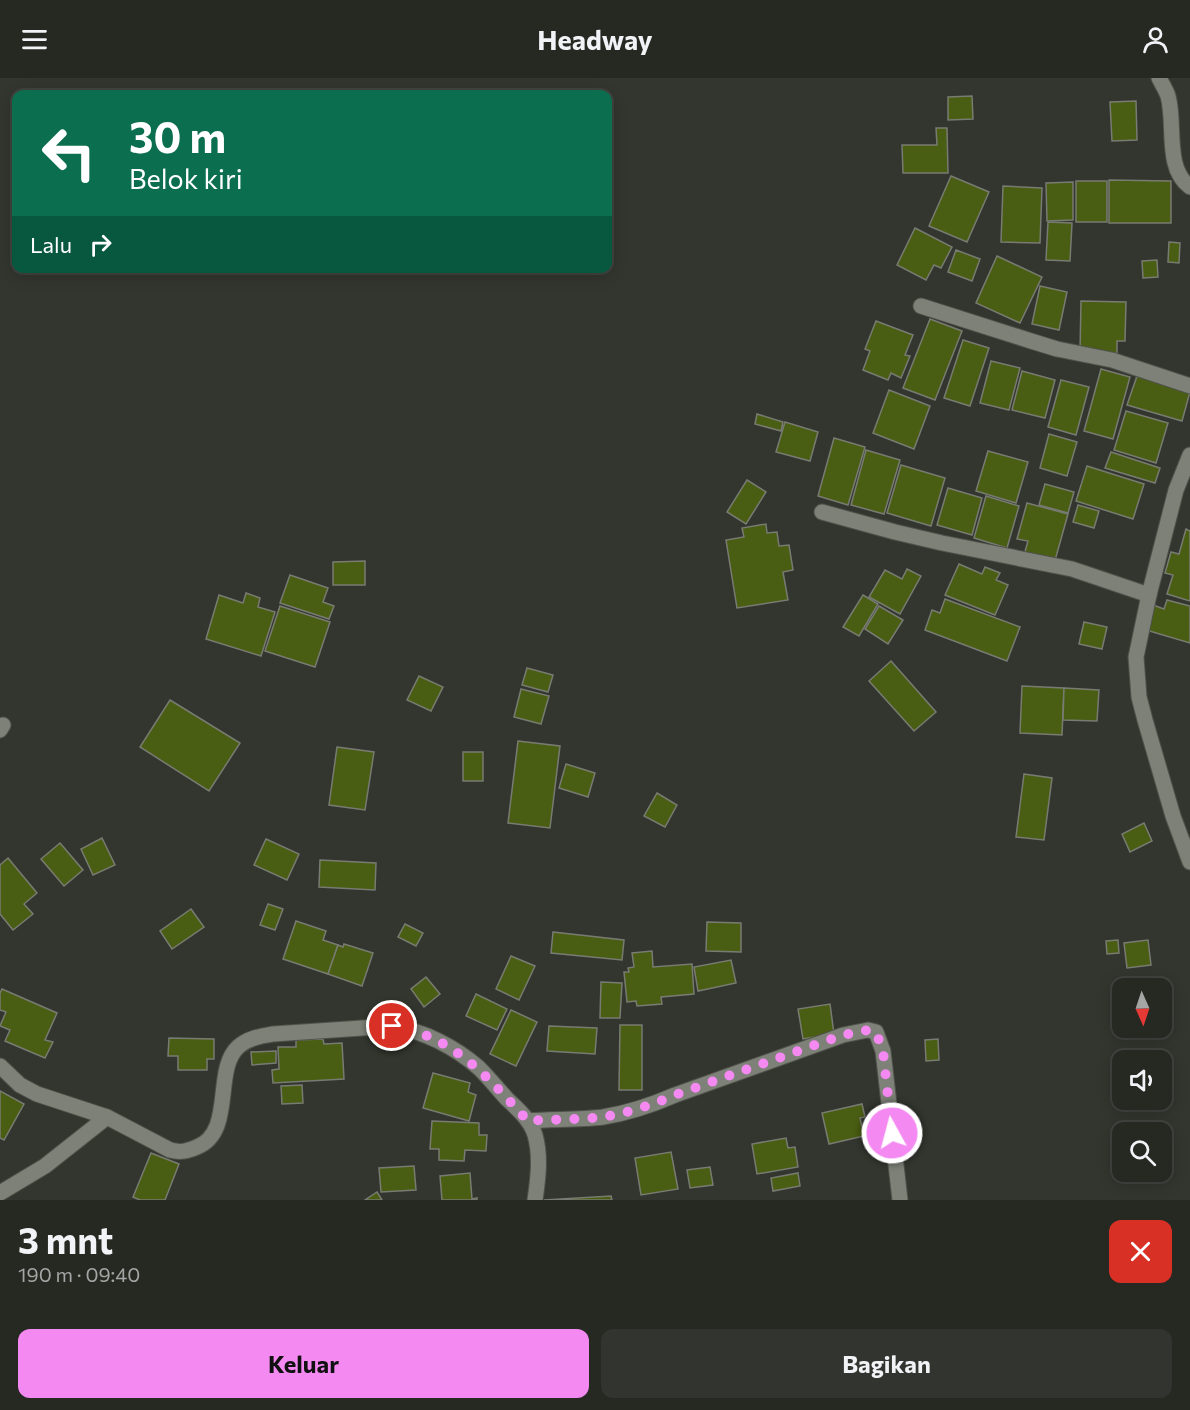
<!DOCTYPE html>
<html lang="id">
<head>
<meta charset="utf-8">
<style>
	body { margin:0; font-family:Commissioner,sans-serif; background:#32342f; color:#f1f3f6; height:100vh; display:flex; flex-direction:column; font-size:22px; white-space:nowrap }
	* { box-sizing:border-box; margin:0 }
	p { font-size:20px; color:#a4a6a5 }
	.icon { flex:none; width:33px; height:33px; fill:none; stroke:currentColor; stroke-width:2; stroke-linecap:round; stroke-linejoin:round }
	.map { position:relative; height:1122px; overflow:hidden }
	.details { display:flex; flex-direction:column; background:#262822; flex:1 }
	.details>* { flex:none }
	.hud { position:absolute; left:12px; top:12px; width:600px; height:183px; border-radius:12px; box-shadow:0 3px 15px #0003,0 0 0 2px #424440; background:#0b6e4f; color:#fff; overflow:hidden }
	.needle { width:39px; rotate:177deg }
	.controls { position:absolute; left:1112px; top:900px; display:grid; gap:12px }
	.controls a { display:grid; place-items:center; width:60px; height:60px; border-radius:12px; background:#262822; box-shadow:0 3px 15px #0003,0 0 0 2px #424440; font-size:30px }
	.pin { position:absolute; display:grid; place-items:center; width:51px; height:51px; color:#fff; margin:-26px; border:3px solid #fff; border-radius:50%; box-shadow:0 2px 6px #0007 }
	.me { position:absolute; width:66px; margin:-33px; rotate:353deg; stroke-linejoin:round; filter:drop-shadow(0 0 4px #0008) }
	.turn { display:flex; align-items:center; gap:21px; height:126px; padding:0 18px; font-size:27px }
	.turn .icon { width:78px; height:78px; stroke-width:2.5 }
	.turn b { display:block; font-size:42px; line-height:51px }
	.then { display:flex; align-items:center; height:57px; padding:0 18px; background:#0003; gap:12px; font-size:22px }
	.round { display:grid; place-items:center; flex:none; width:63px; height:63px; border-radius:12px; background:#32342f }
	.headline { display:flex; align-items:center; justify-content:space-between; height:102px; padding:0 18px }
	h1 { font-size:36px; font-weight:700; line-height:45px }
	.primary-button { display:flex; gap:12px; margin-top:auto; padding:12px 18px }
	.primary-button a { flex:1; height:69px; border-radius:12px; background:#f489f1; color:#111; font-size:24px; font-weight:700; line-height:69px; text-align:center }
	.primary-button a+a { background:#32342f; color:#f1f3f6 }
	header { display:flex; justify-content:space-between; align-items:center; height:78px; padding:0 18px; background:#262822; font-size:27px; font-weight:700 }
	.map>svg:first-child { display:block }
	.building { fill:#495e12; stroke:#787b72; stroke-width:1.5 }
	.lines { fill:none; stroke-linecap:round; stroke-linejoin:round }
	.minor-casing { stroke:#50524b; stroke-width:17 }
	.tertiary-casing { stroke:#50524b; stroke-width:17 }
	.minor { stroke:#7d8177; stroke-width:15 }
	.tertiary { stroke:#7d8177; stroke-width:15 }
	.route { stroke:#f489f1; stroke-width:10; stroke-dasharray:0 18 }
</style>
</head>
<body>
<header><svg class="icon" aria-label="menu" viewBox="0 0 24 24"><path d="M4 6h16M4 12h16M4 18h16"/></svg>Headway<svg class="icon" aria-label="person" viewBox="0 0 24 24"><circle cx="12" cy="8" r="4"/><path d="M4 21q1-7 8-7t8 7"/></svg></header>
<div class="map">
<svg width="1190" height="1122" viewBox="0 0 1190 1122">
	<rect width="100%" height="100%" fill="#33362e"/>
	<g class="building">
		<polygon points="972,18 973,41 948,42 948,19"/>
		<polygon points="1136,23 1137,62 1112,63 1110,24"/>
		<polygon points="936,50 947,50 948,95 903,95 902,67 937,67"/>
		<polygon points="951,98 989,114 967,164 929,148"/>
		<polygon points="1109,102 1171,103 1171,145 1109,145"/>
		<rect x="1076" y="103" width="31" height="41"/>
		<polygon points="1073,104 1073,142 1047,143 1046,105"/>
		<polygon points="1003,108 1042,110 1040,165 1001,164"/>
		<polygon points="1048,144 1072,145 1070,183 1046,182"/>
		<polygon points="915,150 952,169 941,190 934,187 926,202 897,187"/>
		<polygon points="1169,164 1180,165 1179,185 1168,184"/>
		<polygon points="956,172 980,181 972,203 948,194"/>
		<polygon points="997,178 1042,199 1020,245 976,225"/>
		<polygon points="1157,182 1158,199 1143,200 1142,183"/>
		<polygon points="1040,208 1067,214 1059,252 1032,246"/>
		<polygon points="1081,223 1126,224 1125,263 1117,263 1117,275 1080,274"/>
		<polygon points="930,241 962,253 935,322 903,310"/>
		<polygon points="876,243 913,257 905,277 910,278 901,300 891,295 888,302 863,292 870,273 865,271"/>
		<polygon points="963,262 989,270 970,328 944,320"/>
		<polygon points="991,283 1020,290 1009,332 980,325"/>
		<polygon points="1101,291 1130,299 1113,361 1084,353"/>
		<polygon points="1022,293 1055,302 1045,340 1012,332"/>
		<polygon points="1137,298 1190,314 1182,343 1127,327"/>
		<polygon points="1061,302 1089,309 1076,357 1048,349"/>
		<polygon points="889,312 930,328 914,371 873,355"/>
		<polygon points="1126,333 1168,345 1156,385 1114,372"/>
		<polygon points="757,336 783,344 781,353 755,346"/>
		<polygon points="785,344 818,354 810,383 776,374"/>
		<polygon points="1049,356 1077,364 1067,398 1040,390"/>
		<polygon points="834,360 865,369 848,427 818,418"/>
		<polygon points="866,372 900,382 884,436 851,427"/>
		<polygon points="988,373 1028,384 1016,425 976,413"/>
		<polygon points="1111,374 1160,390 1155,405 1105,390"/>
		<polygon points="901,387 945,400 931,448 887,435"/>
		<polygon points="1087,388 1144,406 1133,441 1076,423"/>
		<polygon points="747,402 766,414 746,446 727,434"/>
		<polygon points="1045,406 1074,414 1068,435 1039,427"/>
		<polygon points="948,410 982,420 972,457 937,447"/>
		<polygon points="986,418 1019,428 1007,470 974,460"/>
		<polygon points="1027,425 1068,436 1054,486 1024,477 1028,463 1017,461"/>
		<polygon points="1078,427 1099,433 1094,450 1073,444"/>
		<polygon points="766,446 767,455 777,454 779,468 789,467 793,492 783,494 788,522 737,530 726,462 744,459 742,450"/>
		<polygon points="1186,451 1190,453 1190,523 1167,516 1173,497 1165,495 1171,474 1179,476"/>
		<polygon points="365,483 365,507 333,507 333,484"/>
		<polygon points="959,486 982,496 985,489 1000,495 996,502 1008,507 995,537 945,517"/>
		<polygon points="907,491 921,498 900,536 869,519 885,492 902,501"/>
		<polygon points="290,497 328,510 323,524 334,528 329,541 280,525"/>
		<polygon points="246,515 260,520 258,529 275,534 261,578 206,561 219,517 243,525"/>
		<polygon points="863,517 878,526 859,558 843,549"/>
		<polygon points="945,521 1020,549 1007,583 925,552 932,532 940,535"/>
		<polygon points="1167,522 1190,528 1190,565 1146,552 1153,527 1164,531"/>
		<polygon points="280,528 330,544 315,589 265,573"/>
		<polygon points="879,528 903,542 888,566 865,551"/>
		<polygon points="1084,544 1107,549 1102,571 1079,566"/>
		<polygon points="891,583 936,634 914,653 869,603"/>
		<polygon points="527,590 553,597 548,614 522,607"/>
		<polygon points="419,598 443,609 431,633 407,622"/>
		<polygon points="1022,608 1064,610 1062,657 1020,655"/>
		<polygon points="1064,610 1099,612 1097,643 1063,642"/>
		<polygon points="521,611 549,618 541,646 514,639"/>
		<polygon points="170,622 240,665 209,713 140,669"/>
		<polygon points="518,663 560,668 550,750 508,745"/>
		<polygon points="337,669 374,674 365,732 329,727"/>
		<rect x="463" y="674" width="20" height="29"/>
		<polygon points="566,686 595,695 588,719 559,710"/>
		<polygon points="1024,696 1052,700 1044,762 1016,759"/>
		<polygon points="657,715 677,727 665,749 644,738"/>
		<polygon points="1144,745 1152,763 1130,774 1122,756"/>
		<polygon points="102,760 115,787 93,797 81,771"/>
		<polygon points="266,761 299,776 287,802 254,787"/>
		<polygon points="60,765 83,792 64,808 41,781"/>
		<polygon points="8,780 37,815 24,826 33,836 13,852 0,836 0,787"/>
		<polygon points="320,782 376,785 375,812 319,809"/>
		<polygon points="268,826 283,831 275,852 260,847"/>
		<polygon points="191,831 204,849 172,871 160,853"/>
		<polygon points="296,843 326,853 323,862 338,867 328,896 283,881"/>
		<polygon points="707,844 741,845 741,874 706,873"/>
		<polygon points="405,846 423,855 416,868 398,859"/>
		<polygon points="553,854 624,862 622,882 551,875"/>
		<polygon points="1118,862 1119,875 1107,876 1106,863"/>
		<polygon points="1148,862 1151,887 1127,890 1124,865"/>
		<polygon points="344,866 373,875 362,908 328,896 338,867 343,869"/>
		<polygon points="652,873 653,889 692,886 694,916 661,919 662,926 637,928 636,923 627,924 624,894 629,894 628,890 634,889 632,875"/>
		<polygon points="511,878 535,888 519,922 496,911"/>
		<polygon points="731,882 736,905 698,913 694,889"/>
		<polygon points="426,899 440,916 424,929 411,911"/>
		<polygon points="601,904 622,905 620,940 600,940"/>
		<polygon points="2,911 57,935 45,962 53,964 45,980 5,963 10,952 0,948 6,934 0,932 0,915"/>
		<polygon points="476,916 507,931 497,952 466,938"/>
		<polygon points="830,926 834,956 803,961 798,931"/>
		<polygon points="511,932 537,944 516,988 490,976"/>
		<polygon points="620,947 642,947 642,1012 619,1012"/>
		<polygon points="549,948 597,950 595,976 547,973"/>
		<polygon points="169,960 214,961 214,981 207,981 207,992 178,992 178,978 168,978"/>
		<polygon points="323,961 324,966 342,965 344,1001 273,1005 272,992 279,991 278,969 296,969 296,962"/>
		<polygon points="938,961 939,982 926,983 925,962"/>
		<polygon points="276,973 276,985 252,987 251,974"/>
		<polygon points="433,995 470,1005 468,1014 476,1017 469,1043 423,1030"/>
		<polygon points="302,1007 303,1025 282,1026 281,1008"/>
		<polygon points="0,1013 24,1026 4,1062 0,1060"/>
		<polygon points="862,1026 865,1039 860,1040 864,1058 829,1066 822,1035"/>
		<polygon points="432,1043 479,1045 479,1057 487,1057 486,1073 465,1072 464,1083 439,1082 439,1071 430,1071"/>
		<polygon points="786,1060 788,1070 795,1069 798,1089 757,1096 752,1066"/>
		<polygon points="671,1074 678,1111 641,1117 635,1080"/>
		<polygon points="151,1075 179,1086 165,1122 140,1122 133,1119"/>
		<polygon points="414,1088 416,1112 381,1114 379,1090"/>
		<polygon points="710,1089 713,1107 690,1110 687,1092"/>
		<polygon points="470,1095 472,1121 477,1120 477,1122 442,1122 440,1098"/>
		<polygon points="798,1095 800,1108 773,1113 771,1100"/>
		<polygon points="377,1114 382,1122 365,1122"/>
		<polygon points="611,1118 612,1122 544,1122"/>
	</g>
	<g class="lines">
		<g class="minor-casing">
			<g id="minor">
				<polyline points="921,228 1031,263 1057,271 1112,282 1190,308"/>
				<polyline points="822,434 895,454 942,465 1072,491 1149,517"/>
				<polyline points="0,652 3,647"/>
				<path d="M0,988L20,1007L37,1016L107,1039L170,1072C181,1075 187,1073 197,1069C235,1054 213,992 238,969C248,960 261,958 273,956L392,948C424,953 455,969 479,990C489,1000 498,1011 507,1021C518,1031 531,1043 535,1057C541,1078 538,1101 535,1122"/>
				<path d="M528,1043C552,1041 579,1042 603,1039C628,1035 652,1027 675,1017L843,957L868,952L876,954L883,973L900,1122"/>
				<polyline points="0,1115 45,1088 107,1039"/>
			</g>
		</g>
		<g class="tertiary-casing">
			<g id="tertiary">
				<path d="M1159,0C1162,6 1166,12 1168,18C1176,46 1164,90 1190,109"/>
				<polyline points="1190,377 1176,412 1149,517 1136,579 1139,619 1145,642 1173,738 1190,784"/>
			</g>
		</g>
		<use href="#minor" class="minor"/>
		<use href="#tertiary" class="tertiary"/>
	</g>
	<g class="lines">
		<path class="route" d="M392,948C453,957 489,1001 528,1043C552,1041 579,1042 603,1039C628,1035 652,1027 675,1017L843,957L868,952L876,954L883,973L892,1055"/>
	</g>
</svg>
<div class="controls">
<a><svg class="needle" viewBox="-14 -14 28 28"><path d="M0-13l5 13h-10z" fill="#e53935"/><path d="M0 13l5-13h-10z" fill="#a4a6a5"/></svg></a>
<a><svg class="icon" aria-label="sound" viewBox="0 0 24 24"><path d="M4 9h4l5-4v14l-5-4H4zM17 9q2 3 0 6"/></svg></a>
<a><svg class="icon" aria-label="search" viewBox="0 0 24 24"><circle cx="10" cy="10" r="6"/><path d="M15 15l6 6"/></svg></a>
</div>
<div class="pin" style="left:392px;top:948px;background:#d93025"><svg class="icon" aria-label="arrive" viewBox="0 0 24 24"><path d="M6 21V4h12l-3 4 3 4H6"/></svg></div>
<svg class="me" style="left:892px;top:1055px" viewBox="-20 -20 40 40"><circle r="17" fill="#f489f1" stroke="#fff" stroke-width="3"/><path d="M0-11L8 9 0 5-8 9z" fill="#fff"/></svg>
<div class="hud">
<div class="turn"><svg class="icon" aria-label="left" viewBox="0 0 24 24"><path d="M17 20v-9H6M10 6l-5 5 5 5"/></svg><div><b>30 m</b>Belok kiri</div></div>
<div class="then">Lalu<svg class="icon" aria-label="right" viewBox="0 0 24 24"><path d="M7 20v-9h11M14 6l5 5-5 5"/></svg></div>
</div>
</div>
<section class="details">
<div class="headline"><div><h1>3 mnt</h1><p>190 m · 09:40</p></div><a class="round" style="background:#d93025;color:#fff"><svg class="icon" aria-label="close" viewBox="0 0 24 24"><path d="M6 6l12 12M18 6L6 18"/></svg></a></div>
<div class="primary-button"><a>Keluar</a><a>Bagikan</a></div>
</section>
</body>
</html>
